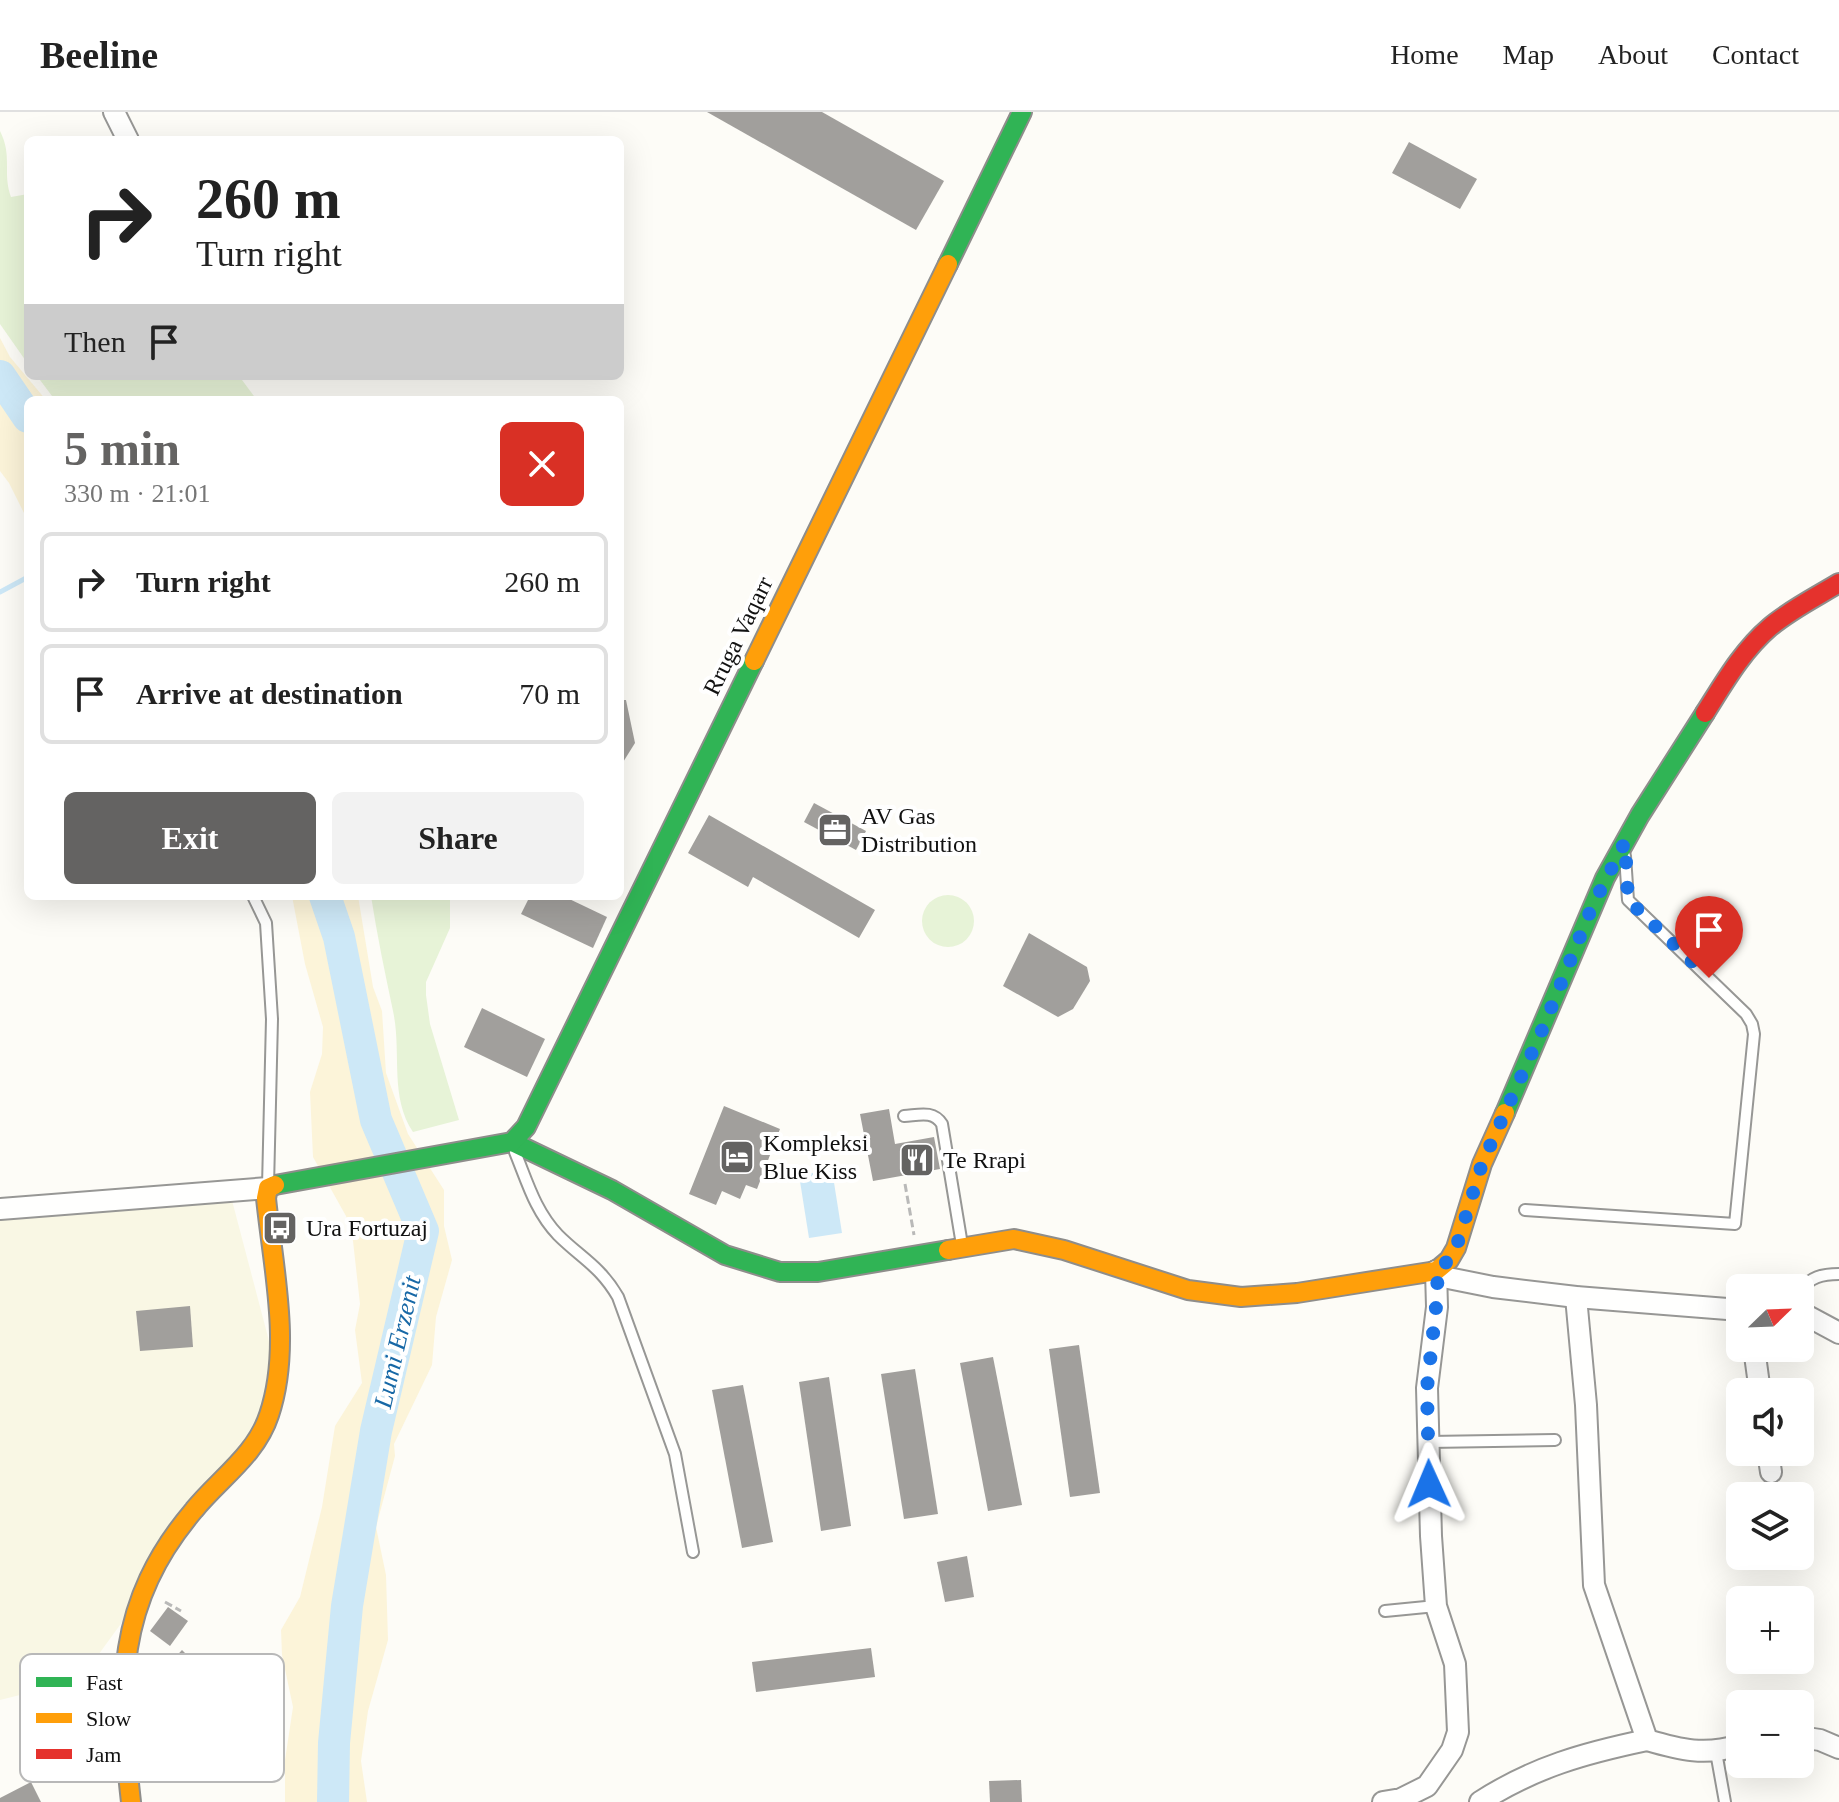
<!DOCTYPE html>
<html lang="en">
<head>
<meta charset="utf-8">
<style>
	body { margin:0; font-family:Georgia,serif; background:#f2f2f2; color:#222; height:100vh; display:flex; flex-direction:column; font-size:30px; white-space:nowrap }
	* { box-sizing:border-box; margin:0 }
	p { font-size:26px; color:#767676 }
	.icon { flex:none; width:44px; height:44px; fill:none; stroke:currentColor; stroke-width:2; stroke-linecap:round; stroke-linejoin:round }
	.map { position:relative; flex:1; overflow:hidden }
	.panel { position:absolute; left:24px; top:284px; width:600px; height:504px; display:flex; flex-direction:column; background:#fff; border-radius:12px; box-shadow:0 8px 32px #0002 }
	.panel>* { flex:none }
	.hud { position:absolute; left:24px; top:24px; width:600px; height:244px; border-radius:12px; box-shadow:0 8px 32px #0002; background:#fff; color:#222; overflow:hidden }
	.needle { width:52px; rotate:67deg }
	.tools { position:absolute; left:1726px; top:1162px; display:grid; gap:16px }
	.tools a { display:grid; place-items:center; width:88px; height:88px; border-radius:12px; background:#fff; box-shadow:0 8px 32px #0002; font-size:40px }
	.pin { position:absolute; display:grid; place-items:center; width:68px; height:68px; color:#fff; margin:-82px -34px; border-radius:50% 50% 50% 0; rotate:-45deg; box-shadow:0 0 8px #0007 }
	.pin .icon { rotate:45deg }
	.me { position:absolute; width:88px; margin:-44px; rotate:359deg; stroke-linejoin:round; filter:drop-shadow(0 0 6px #0008) }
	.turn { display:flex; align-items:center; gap:28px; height:168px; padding:0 40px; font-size:36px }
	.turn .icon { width:104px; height:104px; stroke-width:2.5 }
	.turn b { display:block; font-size:56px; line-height:68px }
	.then { display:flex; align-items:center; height:76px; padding:0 40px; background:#0003; gap:16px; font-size:30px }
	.round { display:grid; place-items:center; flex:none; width:84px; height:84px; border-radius:12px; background:#f2f2f2 }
	.overview { display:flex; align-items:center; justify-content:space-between; height:136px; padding:0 40px }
	h1 { font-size:48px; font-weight:700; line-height:60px; color:#646362 }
	.action { display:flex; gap:16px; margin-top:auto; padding:16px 40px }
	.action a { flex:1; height:92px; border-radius:12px; background:#646362; color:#fff; font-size:32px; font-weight:700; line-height:92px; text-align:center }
	.action a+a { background:#f2f2f2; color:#222 }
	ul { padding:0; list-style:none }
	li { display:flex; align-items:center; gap:24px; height:100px; margin:0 16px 12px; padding:0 24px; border:4px solid #e0e0e0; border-radius:12px }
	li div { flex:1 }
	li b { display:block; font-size:30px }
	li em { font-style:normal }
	header { display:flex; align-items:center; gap:48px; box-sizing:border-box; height:112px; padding:0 40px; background:#fff; border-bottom:2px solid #e0e0e0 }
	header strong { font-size:38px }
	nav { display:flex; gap:44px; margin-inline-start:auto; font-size:28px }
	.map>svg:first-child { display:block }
	.farmland { fill:#f9f7e4 }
	.green { fill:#e7f3d7 }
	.sand { fill:#fcf4d9 }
	.water { fill:#cde8f7 }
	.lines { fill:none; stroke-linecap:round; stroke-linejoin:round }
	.stream { stroke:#cde8f7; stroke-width:5 }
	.river { stroke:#cde8f7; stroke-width:32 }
	.building { fill:#a19f9c }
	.lane-casing { stroke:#979795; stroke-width:14 }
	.street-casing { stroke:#979795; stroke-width:24 }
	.fast-casing { stroke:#8e8d8b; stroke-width:22 }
	.slow-casing { stroke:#8e8d8b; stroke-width:22 }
	.jam-casing { stroke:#8e8d8b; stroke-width:22 }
	.path { stroke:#b9b9b8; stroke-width:3; stroke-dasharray:8 4; stroke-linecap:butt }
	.lane { stroke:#fffffe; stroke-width:10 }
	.street { stroke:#fffffe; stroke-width:20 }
	.fast { stroke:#30b455; stroke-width:18 }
	.slow { stroke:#ff9f0a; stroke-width:18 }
	.jam { stroke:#e5322d; stroke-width:18 }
	.route { stroke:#1a73e8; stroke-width:14; stroke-dasharray:0 25.2 }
	.labels { text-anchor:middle; stroke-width:8; stroke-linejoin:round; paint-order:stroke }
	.street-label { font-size:24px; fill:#111; stroke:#fff }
	.poi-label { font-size:24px; fill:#111; stroke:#fff; text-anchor:start }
	.water-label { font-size:26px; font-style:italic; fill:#1768a6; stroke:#fff }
	.key { fill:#fff; stroke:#b8b8b8; stroke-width:2 }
	.key-label { font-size:22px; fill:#111 }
</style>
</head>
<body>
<header>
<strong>Beeline</strong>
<nav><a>Home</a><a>Map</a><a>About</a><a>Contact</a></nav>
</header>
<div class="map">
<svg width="1839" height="1690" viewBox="0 0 1839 1690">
	<rect width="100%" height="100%" fill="#fdfcf7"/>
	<polygon class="farmland" points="229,1077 278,1263 240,1348 80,1568 0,1588 0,1098"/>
	<g class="green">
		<path d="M0,19C13,45 2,60 11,85L28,82V252L0,212Z"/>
		<polygon points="37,264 239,264 257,288 55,288"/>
		<circle cx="948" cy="809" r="26"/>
		<path d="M371,784H450V816L426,870V883L430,912L459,1008L413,1020C389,984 402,940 393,899C385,861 377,823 371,784Z"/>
	</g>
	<g class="sand">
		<polygon points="0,226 10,245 46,288 28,288 28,409 9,371 0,359"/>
		<polygon points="292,784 358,784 373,875 382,899 386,961 408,1022 444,1078 444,1114 452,1148 436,1205 432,1253 394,1332 395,1344 376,1415 386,1463 388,1528 368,1599 361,1649 367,1690 285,1690 285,1648 293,1595 282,1543 281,1518 300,1485 322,1395 335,1314 362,1271 355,1218 360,1192 353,1129 346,1104 313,1045 310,980 322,942 323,915 305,852"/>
	</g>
	<polygon class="water" points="832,1058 842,1121 809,1126 799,1063"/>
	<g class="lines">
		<polyline class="stream" points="0,480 28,465"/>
		<g class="river">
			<polyline points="0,264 28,305"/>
			<polyline points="325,784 339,825 376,1008 423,1119 376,1319 347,1494 334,1631 333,1690"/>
		</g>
	</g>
	<g class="building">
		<polygon points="707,0 822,0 944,69 916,118"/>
		<polygon points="1409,30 1477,67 1460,97 1392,61"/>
		<polygon points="620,588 626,588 635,631 620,655"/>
		<polygon points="814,691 866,719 856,738 804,710"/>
		<polygon points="709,703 875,798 859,826 753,765 748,775 688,741"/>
		<polygon points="530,784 563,784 607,805 593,836 521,802"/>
		<polygon points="1029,821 1087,855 1090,869 1073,897 1058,905 1003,874"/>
		<polygon points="482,896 545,927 527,965 464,935"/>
		<polygon points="724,994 780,1017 757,1077 746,1073 740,1087 722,1079 716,1093 689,1082"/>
		<polygon points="889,997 895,1032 934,1025 940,1057 873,1069 860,1002"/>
		<polygon points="190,1194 193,1235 140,1239 136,1199"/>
		<polygon points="1079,1233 1100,1381 1070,1385 1049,1237"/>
		<polygon points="993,1245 1022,1393 988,1399 960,1251"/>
		<polygon points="915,1257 938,1402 904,1407 881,1262"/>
		<polygon points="829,1265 851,1414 821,1419 799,1270"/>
		<polygon points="743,1273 773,1430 742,1436 712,1278"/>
		<polygon points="967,1444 974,1485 945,1490 937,1450"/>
		<polygon points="168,1495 188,1509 170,1534 150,1519"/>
		<polygon points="871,1536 875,1565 756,1580 752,1550"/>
		<polygon points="182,1538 212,1568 206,1574 214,1581 199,1597 223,1618 213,1630 188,1608 172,1624 146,1599 158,1586 147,1575"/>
		<polygon points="1021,1668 1022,1690 990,1690 989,1669"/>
		<polygon points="31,1670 41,1690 0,1690 0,1686"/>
	</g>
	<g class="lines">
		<g class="lane-casing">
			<g id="lane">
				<polyline points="253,784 266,811 272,907 268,1074"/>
				<path d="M904,1004C919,1003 933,998 942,1012L962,1133"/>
				<path d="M515,1040C527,1069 535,1099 558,1123C581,1146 600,1154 618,1185L675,1342L693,1440"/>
				<polyline points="1525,1098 1735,1112 1754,922 1752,912 1746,902 1628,788 1625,744"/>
				<path d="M1800,1179C1810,1165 1822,1162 1839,1162"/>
				<polyline points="1429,1330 1555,1328"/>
				<polyline points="1385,1499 1436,1494"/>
				<polyline points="1716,1640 1725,1690"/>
			</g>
		</g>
		<g class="street-casing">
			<g id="street">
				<polyline points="114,0 128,28"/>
				<polyline points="0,1097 268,1076"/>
				<polyline points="1436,1159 1448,1166 1493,1175 1576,1185 1740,1198"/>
				<path d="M1576,1185L1586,1293L1594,1473L1647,1628C1681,1638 1705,1644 1740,1633"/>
				<polyline points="1800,1200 1839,1221"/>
				<polyline points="1754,1236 1760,1280"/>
				<polyline points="1768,1340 1771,1360"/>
				<polyline points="1800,1625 1820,1628 1839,1636"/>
				<polyline points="1383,1690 1401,1687 1427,1674 1452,1638 1458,1620 1455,1552 1436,1494 1431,1424 1427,1276 1437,1195 1436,1159"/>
				<path d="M1480,1690C1534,1655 1585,1641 1647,1628"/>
			</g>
		</g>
		<g class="fast-casing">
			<g id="fast">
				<polyline points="948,152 1022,0"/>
				<polyline points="1505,1001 1605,766 1640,703 1705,601"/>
				<polyline points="512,1030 612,1078 725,1143 780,1160 818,1160 948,1138"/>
				<polyline points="275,1073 512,1030 526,1015 754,549"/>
			</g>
		</g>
		<g class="slow-casing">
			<g id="slow">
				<polyline points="754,549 948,152"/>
				<polyline points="948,1138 1014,1127 1064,1138 1188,1178 1241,1185 1297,1181 1436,1159 1449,1148 1456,1136 1482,1052 1505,1001"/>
				<path d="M131,1690C118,1576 115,1491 194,1398C219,1367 256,1343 269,1303C292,1235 273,1156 266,1086L268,1076L275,1073"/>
			</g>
		</g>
		<g class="jam-casing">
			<path id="jam" d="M1705,601C1724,571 1742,539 1770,515C1790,498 1816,485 1839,471"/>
		</g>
		<g class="path">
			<polyline points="905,1072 914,1123"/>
			<polyline points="165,1490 181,1499"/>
		</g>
		<use href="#lane" class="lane"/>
		<use href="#street" class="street"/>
		<use href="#fast" class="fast"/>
		<use href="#slow" class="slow"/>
		<use href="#jam" class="jam"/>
	</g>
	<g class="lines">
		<polyline class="route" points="1429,1372 1427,1276 1438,1177 1436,1159 1449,1148 1456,1136 1482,1052 1543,916 1592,795 1625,730 1628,788 1709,866"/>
	</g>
	<defs>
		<g id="office-square" transform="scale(1.8)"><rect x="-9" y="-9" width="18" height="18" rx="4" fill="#646362" stroke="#fff"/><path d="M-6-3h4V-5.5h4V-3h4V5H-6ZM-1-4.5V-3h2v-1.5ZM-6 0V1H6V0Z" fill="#fff"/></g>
		<g id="hotel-square" transform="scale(1.8)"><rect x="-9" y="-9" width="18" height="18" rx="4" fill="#646362" stroke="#fff"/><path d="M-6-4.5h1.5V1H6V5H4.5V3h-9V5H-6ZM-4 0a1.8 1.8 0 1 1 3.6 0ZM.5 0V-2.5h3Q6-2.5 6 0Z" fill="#fff"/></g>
		<g id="restaurant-square" transform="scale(1.8)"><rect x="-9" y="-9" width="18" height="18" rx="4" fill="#646362" stroke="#fff"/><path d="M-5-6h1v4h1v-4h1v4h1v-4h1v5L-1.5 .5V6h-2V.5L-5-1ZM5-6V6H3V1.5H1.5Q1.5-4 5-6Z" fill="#fff"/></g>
		<g id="bus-square" transform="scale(1.8)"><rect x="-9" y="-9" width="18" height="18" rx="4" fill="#646362" stroke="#fff"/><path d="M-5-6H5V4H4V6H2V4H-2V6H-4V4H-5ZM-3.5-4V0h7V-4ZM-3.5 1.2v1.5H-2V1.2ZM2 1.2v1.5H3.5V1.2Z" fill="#fff"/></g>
	</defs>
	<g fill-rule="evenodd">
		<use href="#office-square" x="835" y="718"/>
		<use href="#hotel-square" x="737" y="1045"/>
		<use href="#restaurant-square" x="917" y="1048"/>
		<use href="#bus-square" x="280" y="1116"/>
	</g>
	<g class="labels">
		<g class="street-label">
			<text transform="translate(738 524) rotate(-64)" y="8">Rruga Vaqarr</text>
		</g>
		<g class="poi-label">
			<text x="861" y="712">AV Gas<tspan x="861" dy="28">Distribution</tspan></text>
			<text x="763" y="1039">Kompleksi<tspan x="763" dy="28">Blue Kiss</tspan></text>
			<text x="943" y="1056">Te Rrapi</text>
			<text x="306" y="1124">Ura Fortuzaj</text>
		</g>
		<g class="water-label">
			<text transform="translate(397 1230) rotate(-77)" y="9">Lumi Erzenit</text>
		</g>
	</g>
	<rect x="20" y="1542" width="264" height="128" rx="12" class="key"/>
	<rect x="36" y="1565" width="36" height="10" fill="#30b455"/>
	<rect x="36" y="1601" width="36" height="10" fill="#ff9f0a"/>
	<rect x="36" y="1637" width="36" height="10" fill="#e5322d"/>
	<g class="key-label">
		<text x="86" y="1578">Fast</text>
		<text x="86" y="1614">Slow</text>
		<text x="86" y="1650">Jam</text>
	</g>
</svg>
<div class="tools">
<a><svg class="needle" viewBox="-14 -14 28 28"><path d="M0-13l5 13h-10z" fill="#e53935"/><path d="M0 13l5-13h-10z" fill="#767676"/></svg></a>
<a><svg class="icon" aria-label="sound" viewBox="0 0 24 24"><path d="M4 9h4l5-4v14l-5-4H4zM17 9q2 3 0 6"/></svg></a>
<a><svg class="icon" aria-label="layers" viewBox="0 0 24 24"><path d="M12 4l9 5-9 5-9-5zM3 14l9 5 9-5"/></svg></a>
<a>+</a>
<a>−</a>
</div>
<div class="pin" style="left:1709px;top:866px;background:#d93025"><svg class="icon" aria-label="arrive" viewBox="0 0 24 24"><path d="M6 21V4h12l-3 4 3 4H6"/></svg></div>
<svg class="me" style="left:1429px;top:1372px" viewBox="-20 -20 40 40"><path d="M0-17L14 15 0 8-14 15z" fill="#1a73e8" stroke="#fff" stroke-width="4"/></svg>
<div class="hud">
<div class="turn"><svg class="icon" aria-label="right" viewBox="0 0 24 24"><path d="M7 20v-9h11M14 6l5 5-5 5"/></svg><div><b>260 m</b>Turn right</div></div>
<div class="then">Then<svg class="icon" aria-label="arrive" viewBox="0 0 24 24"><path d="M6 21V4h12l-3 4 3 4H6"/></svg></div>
</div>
<section class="panel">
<div class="overview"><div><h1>5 min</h1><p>330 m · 21:01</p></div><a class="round" style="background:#d93025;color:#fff"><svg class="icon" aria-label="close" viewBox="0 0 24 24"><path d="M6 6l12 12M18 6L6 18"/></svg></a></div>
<ul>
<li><svg class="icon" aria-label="right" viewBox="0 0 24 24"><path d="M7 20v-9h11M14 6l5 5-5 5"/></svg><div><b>Turn right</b></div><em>260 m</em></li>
<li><svg class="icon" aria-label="arrive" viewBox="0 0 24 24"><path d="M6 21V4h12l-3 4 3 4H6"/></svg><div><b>Arrive at destination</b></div><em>70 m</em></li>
</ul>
<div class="action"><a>Exit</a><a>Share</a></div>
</section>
</div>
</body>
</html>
